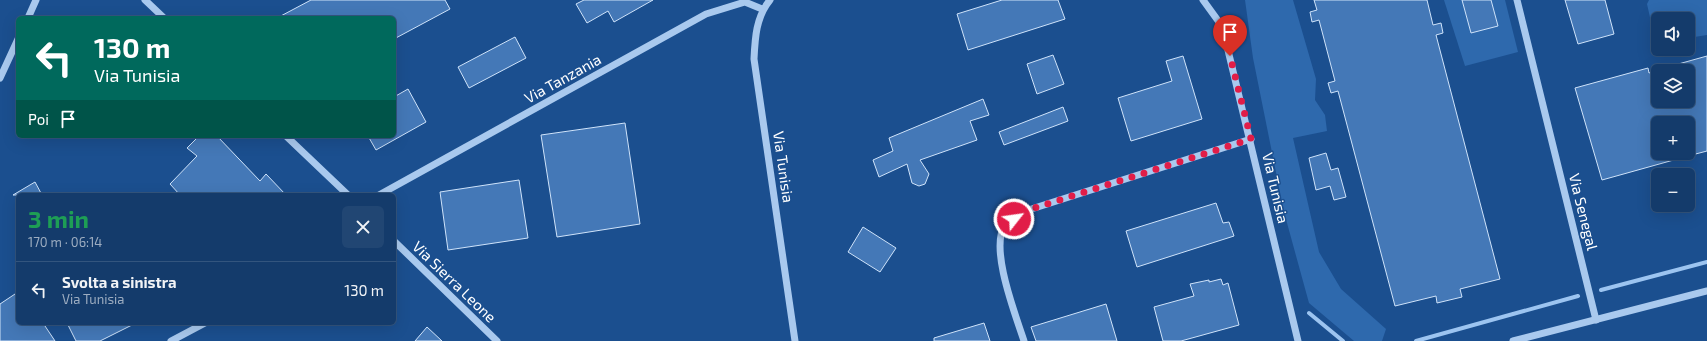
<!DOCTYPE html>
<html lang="it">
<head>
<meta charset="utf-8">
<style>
	body { margin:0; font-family:"Exo 2",sans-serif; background:#214673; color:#f1f3f6; height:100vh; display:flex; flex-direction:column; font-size:15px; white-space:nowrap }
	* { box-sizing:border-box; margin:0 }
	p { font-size:13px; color:#9dadc1 }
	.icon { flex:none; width:22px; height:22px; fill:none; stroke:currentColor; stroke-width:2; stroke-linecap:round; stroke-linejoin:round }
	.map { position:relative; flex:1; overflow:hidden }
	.details { position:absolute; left:16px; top:193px; width:380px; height:132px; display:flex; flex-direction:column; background:#143b6b; border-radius:6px; box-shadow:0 4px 16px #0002,0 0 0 1px #33557e }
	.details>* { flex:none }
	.top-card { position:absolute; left:16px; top:16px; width:380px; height:122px; border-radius:6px; box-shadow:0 4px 16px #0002,0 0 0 1px #33557e; background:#00695c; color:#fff; overflow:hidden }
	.tools { position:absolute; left:1651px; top:12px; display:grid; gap:8px }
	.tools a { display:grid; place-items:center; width:44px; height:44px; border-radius:6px; background:#143b6b; box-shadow:0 4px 16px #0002,0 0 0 1px #33557e; font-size:20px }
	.pin { position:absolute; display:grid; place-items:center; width:34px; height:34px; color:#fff; margin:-41px -17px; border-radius:50% 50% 50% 0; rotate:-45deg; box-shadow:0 0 4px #0007 }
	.pin .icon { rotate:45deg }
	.me { position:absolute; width:44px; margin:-22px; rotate:60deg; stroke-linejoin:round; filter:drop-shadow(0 0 3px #0008) }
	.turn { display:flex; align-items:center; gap:14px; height:84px; padding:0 12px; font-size:18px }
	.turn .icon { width:52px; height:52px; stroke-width:2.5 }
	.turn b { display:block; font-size:28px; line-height:34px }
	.then { display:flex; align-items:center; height:38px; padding:0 12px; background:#0003; gap:8px; font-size:15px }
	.round { display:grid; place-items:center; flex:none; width:42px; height:42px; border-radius:6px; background:#214673 }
	.overview { display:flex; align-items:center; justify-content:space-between; height:68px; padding:0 12px }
	h1 { font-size:24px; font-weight:700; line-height:30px; color:#1e9e55 }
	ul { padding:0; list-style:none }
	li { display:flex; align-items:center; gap:12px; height:56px; padding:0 12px; border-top:1px solid #33557e }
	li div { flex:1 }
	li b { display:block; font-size:15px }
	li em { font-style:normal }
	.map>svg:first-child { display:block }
	.green { fill:#2e69ad }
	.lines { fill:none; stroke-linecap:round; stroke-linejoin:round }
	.stream { stroke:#9cc4f0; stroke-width:4 }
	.building { fill:#4478b7; stroke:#cfe3fa }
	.minor { stroke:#a9c9ee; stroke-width:7 }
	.route { stroke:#e11d48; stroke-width:7; stroke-dasharray:0 12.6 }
	.labels { text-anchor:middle; stroke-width:3; stroke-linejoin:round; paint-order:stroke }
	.street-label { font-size:15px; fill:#fff; stroke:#1b4f8f }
</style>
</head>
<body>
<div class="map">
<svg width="1707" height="341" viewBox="0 0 1707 341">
	<rect width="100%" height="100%" fill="#1b4f8f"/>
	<g class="green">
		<polygon points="1245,0 1293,0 1316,79 1315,100 1325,115 1327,131 1293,138 1319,252 1341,289 1386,329 1382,341 1354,341 1309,303 1284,212 1253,58"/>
		<polygon points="1444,0 1505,0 1518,52 1465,66"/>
		<polygon points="1649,0 1707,0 1707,35 1688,38 1688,19 1658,19 1658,43 1656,44 1647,4"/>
	</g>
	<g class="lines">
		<g class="stream">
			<polyline points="1601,290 1707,262"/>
			<polyline points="1309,313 1343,341"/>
			<polyline points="1416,341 1578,296"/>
		</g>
	</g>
	<g class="building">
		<polygon points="311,0 445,0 450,9 394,39 394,18 277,18"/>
		<polygon points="584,0 653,0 614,22 608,11 587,23 576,4"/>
		<polygon points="1002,0 1058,0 1065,19 968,50 957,14"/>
		<polygon points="1314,0 1427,0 1433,25 1441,23 1443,33 1436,35 1500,279 1460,289 1462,297 1437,303 1436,296 1395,306 1338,91 1331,93 1328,83 1335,81 1319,20 1312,22 1310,12 1317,10"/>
		<polygon points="1462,0 1491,0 1498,26 1471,33"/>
		<polygon points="1565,0 1605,0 1614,34 1578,44"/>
		<polygon points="515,37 526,58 469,88 458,67"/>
		<polygon points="1053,55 1064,84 1037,94 1027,64"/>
		<polygon points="1183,56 1202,119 1131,141 1118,98 1172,81 1166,61"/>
		<polygon points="1707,56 1707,151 1688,156 1688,123 1658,123 1658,153 1687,153 1688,156 1602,180 1575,88 1648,68 1649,73 1658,70 1658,101 1688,101 1688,71 1665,71 1664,68"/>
		<polygon points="408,89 426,122 376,150 368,136 394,136 394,97"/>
		<polygon points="983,99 989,115 970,121 977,140 920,160 929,174 925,184 919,186 912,183 907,164 879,177 873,160 893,151 889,138"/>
		<polygon points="1063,107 1068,121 1004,145 999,132"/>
		<polygon points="625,123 640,224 557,237 541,135"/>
		<polygon points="199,136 217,136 260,181 266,174 286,195 180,195 170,184 197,156 187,148"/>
		<polygon points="1326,153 1331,170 1338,168 1346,197 1334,200 1330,186 1316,190 1309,158"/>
		<polygon points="519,180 528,238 448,250 440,192"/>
		<polygon points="35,182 42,195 13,195"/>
		<polygon points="1216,203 1223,223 1229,222 1234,236 1137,267 1126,231"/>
		<polygon points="863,227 896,248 880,272 848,252"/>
		<polygon points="1221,279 1223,285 1228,283 1239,325 1181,341 1163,341 1154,307 1194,296 1190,284 1209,280 1209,282"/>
		<polygon points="18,292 18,323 43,323 55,341 0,341 0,304"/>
		<polygon points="1106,304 1117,341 1036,341 1031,327"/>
		<polygon points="67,323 136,323 100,341 76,341"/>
		<polygon points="984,323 990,341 934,341 934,338"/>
		<polygon points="427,327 442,341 415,341"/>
	</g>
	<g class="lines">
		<g class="minor">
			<polyline points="145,0 164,18"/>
			<path d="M770,0C756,17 755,38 754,59L795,341"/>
			<polyline points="1203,0 1219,22 1226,42 1298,341"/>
			<polyline points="1517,0 1596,320"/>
			<polyline points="28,18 36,0"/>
			<polyline points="0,78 18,39"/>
			<polyline points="286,136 348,195"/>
			<polyline points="379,195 706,14 745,2 762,9"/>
			<polyline points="394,241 497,341"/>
			<polyline points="171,341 205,323"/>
			<path d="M1024,341C1016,316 989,248 1005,225C1009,220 1017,216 1022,212L1251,139"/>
			<polyline points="1513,341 1707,291"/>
		</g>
	</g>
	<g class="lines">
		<polyline class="route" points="1014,219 1022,212 1251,139 1230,56"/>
	</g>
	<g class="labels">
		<g class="street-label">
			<text transform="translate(563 79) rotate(-29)" y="5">Via Tanzania</text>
			<text transform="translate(783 167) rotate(82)" y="5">Via Tunisia</text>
			<text transform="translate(1275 188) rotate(77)" y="5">Via Tunisia</text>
			<text transform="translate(1583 212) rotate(76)" y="5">Via Senegal</text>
			<text transform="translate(454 282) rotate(44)" y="5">Via Sierra Leone</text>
		</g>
	</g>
</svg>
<div class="tools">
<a><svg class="icon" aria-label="sound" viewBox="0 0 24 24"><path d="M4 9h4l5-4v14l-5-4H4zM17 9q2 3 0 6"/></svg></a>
<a><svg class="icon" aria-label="layers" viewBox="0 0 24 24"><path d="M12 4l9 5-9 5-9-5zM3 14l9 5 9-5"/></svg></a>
<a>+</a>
<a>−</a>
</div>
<div class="pin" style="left:1230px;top:56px;background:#d93025"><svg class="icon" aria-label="arrive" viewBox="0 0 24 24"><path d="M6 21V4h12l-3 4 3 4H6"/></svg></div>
<svg class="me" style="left:1014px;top:219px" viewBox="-20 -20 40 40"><circle r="17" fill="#e11d48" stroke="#fff" stroke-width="3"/><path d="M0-11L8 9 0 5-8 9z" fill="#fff"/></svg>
<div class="top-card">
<div class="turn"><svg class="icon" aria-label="left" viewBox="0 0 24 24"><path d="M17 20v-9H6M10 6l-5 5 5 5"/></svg><div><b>130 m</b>Via Tunisia</div></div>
<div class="then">Poi<svg class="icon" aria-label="arrive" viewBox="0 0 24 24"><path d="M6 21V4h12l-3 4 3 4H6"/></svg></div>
</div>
<section class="details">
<div class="overview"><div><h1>3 min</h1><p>170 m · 06:14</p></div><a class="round"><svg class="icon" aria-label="close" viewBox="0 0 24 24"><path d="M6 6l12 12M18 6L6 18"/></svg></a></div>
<ul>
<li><svg class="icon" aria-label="left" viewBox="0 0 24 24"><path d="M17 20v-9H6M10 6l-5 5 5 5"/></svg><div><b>Svolta a sinistra</b><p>Via Tunisia</p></div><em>130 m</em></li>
</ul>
</section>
</div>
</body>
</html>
